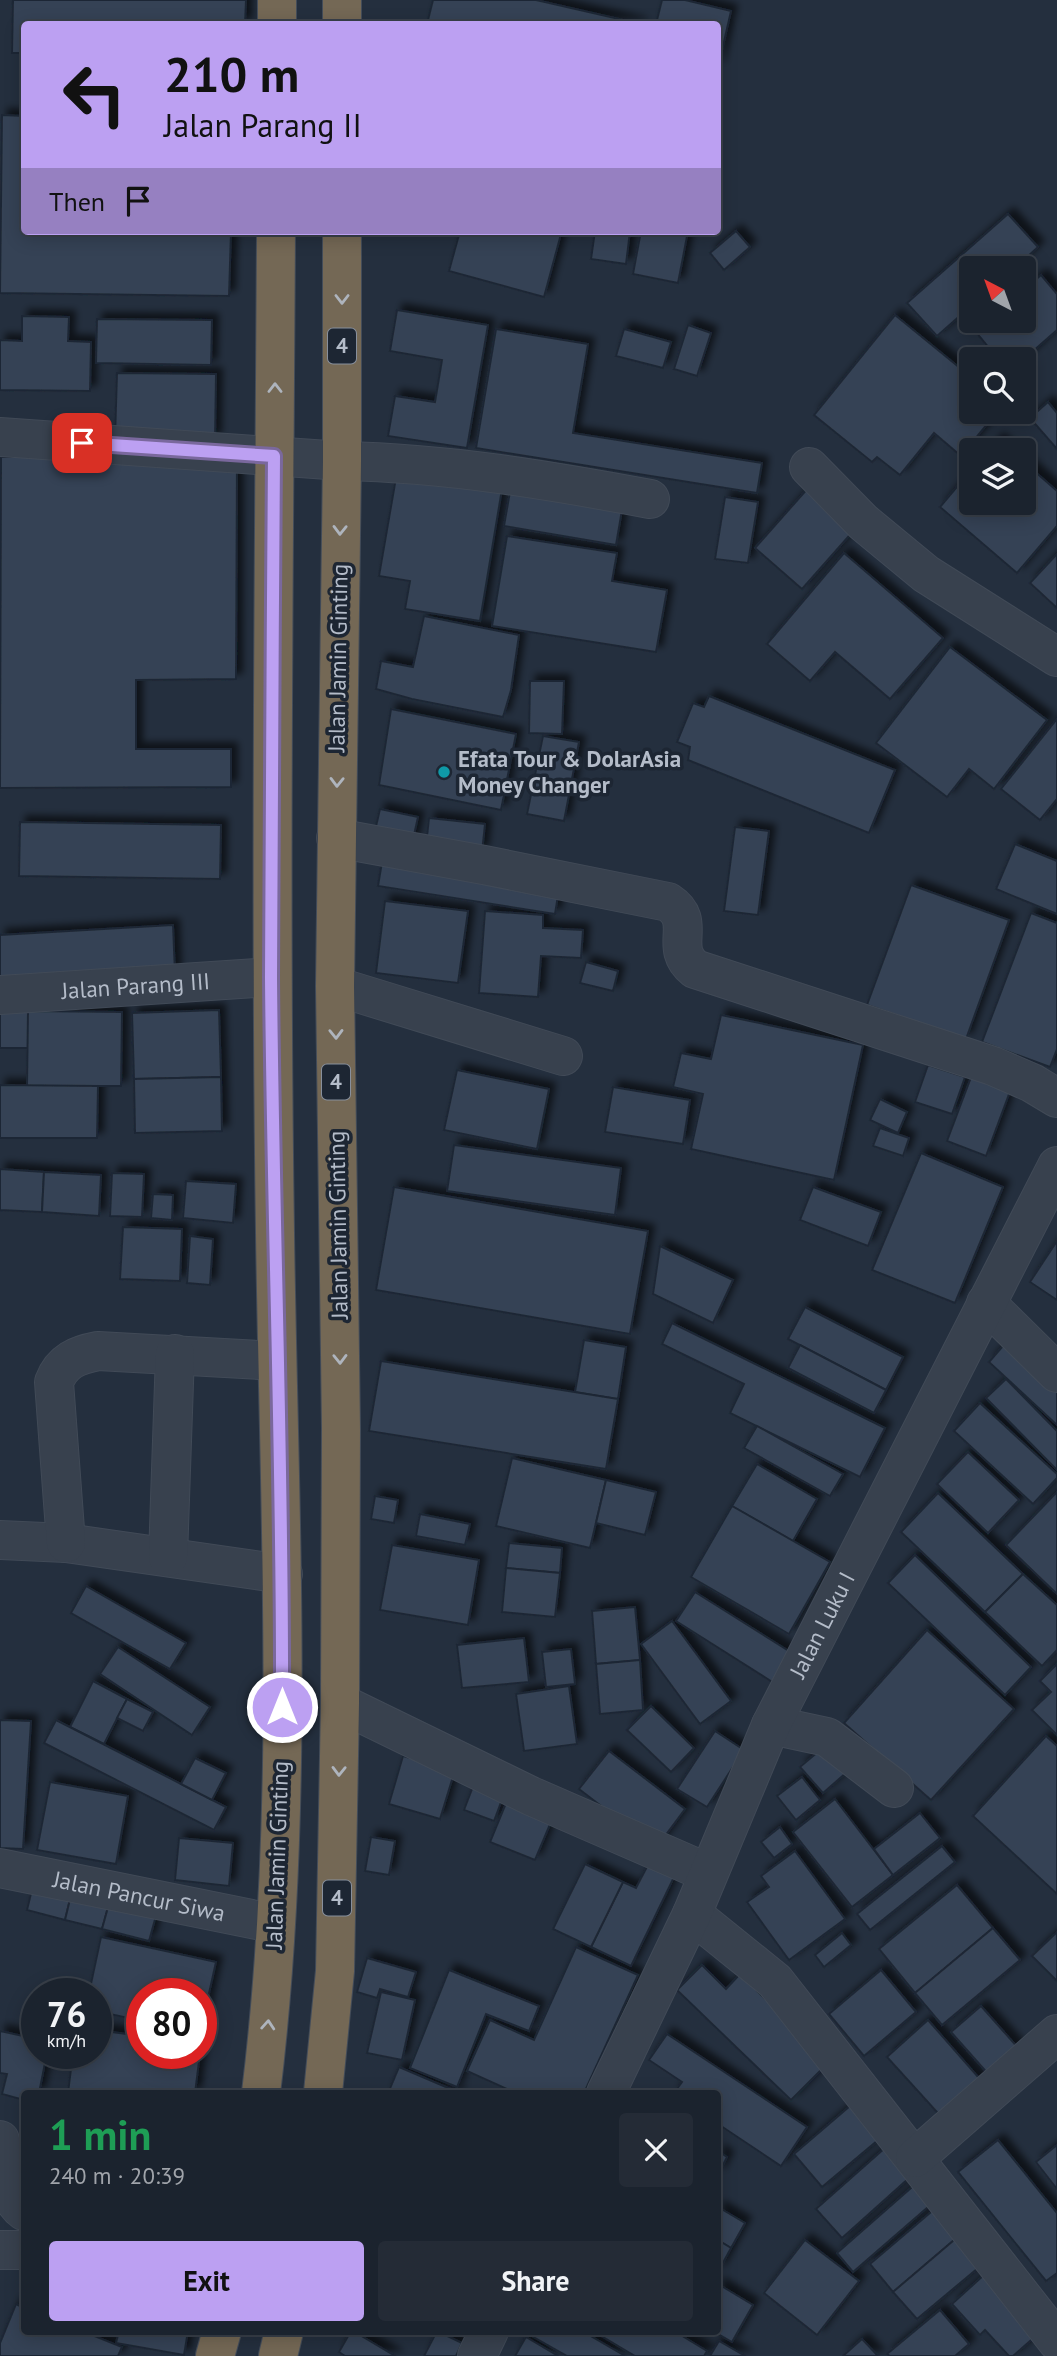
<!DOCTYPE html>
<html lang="en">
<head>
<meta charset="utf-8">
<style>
	body { margin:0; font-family:"PT Sans",sans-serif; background:#242b36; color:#f1f3f6; height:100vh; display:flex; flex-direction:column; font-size:26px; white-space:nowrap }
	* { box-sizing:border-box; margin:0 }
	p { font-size:23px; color:#a0a4aa }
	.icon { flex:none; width:38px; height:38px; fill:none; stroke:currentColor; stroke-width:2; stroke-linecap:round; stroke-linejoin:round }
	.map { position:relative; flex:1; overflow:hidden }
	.details { position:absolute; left:21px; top:2090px; width:700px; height:245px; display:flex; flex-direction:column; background:#1b232e; border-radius:7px; box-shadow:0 4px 18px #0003,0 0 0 2px #39404a }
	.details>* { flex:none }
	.guide { position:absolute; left:21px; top:21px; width:700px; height:214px; border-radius:7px; box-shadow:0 4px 18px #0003,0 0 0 2px #39404a; background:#bca0f2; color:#111; overflow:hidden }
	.needle { width:46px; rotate:319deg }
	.buttons { position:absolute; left:959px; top:256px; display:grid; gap:14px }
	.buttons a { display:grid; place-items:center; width:77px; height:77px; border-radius:7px; background:#1b232e; box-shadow:0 4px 18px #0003,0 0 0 2px #39404a; font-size:35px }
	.speed { position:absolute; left:21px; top:1978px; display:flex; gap:14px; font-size:35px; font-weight:700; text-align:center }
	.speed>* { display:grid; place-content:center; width:91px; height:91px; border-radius:50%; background:#1b232e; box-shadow:0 4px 18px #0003,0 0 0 2px #39404a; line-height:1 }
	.speed small { font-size:18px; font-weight:400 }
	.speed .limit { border:10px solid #d22; background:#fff; color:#111 }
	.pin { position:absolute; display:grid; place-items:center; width:60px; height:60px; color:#fff; margin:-30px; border-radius:14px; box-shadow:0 4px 10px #0006 }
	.me { position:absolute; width:77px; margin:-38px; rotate:0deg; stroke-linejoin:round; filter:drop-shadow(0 0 5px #0008) }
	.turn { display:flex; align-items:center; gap:24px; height:147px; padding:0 28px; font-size:32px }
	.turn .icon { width:91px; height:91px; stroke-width:2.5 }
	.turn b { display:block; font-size:49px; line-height:60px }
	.then { display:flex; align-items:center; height:66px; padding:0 28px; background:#0003; gap:14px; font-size:26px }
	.round { display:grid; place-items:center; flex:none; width:74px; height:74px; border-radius:7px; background:#242b36 }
	.headline { display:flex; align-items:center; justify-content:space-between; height:119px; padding:0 28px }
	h1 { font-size:42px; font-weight:700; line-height:52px; color:#1e9e55 }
	.action { display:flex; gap:14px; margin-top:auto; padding:14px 28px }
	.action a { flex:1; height:80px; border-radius:7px; background:#bca0f2; color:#111; font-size:28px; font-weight:700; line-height:80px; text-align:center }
	.action a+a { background:#242b36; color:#f1f3f6 }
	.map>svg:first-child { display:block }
	.building { fill:#364354; stroke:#1f2835; stroke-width:2; filter:url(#shadow) }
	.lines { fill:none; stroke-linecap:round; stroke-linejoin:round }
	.minor-casing { stroke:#414a57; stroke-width:40 }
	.highway-casing { stroke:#434c59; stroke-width:40 }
	.minor { stroke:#38414e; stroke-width:38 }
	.highway { stroke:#746855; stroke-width:38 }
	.oneway { stroke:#aeb4bd }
	.route-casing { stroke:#7a689d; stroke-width:18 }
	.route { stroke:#bca0f2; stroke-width:12 }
	.culture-dot { fill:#0f9aa8; stroke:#1d2633; stroke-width:2.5 }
	.labels { text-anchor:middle; stroke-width:7; stroke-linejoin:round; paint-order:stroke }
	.shield { fill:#1d2633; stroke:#878f9c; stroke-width:2 }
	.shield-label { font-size:21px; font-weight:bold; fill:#b4bcc9 }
	.street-label { font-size:23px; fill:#b4bcc9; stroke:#1d2633 }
	.poi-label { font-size:23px; font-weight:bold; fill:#b4bcc9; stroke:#1d2633; text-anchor:start }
</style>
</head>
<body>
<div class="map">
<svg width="1057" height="2356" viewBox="0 0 1057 2356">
	<defs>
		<filter id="shadow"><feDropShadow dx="6" dy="-6" stdDeviation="3.5" flood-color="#0009"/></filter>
	</defs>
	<rect width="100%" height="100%" fill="#242f3e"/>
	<g class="building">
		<polygon points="13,0 246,0 245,24 24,24 24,53 12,53"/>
		<polygon points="433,0 536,0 641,24 427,24"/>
		<polygon points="662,0 685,0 731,11 718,68 718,24 656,24"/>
		<polygon points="2,115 24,116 24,231 231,231 229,296 0,293"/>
		<polygon points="1008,214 1038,247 1015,268 971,268 971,306 937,336 907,303"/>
		<polygon points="460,231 550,231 561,234 544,297 449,271"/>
		<polygon points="595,231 630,231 626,264 591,259"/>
		<polygon points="641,231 688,231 678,283 633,274"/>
		<polygon points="736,231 750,247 724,270 710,253"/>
		<polygon points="1041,275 1057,294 1057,330 1024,359 998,359 975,331 988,320 1024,320 1024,290"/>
		<polygon points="397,310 488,325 467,448 388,436 395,396 435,402 442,360 390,351"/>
		<polygon points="895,315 971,377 971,411 998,411 961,456 934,433 900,475 877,457 872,462 814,415"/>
		<polygon points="22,316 69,317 68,341 91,342 90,391 0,390 0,340 22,341"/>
		<polygon points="97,319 212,320 211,365 96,363"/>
		<polygon points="688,325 711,333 697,376 674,369"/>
		<polygon points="496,329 588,344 573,433 762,463 757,493 476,448"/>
		<polygon points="624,329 671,342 663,368 616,356"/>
		<polygon points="117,373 216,374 215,439 115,438"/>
		<polygon points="1048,402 1057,413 1057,449 1030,418"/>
		<polygon points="998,439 1010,450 989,450"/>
		<polygon points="1,457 237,457 236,679 136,680 136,749 231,749 231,787 0,788"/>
		<polygon points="1024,462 1057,491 1057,526 1017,573 940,507 971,470 971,502 1024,502"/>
		<polygon points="397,472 502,489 480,621 405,609 410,581 379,576"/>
		<polygon points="512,480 624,498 616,545 504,526"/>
		<polygon points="809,487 856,528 802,589 755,548"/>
		<polygon points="725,497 758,502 748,563 715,559"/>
		<polygon points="507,536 617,553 612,581 667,590 656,652 492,626"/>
		<polygon points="844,553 943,638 890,699 835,652 810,681 767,644"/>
		<polygon points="1057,554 1057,608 1030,583"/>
		<polygon points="424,616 519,635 511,690 503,717 412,699 376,689 381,661 413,667"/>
		<polygon points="950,647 1047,720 994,789 969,769 947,797 876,743"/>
		<polygon points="530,681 564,681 562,734 529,733"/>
		<polygon points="709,696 895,770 869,833 688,760 690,747 677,742 693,703 704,707"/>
		<polygon points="391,709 516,734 501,810 379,785"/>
		<polygon points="1057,719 1057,799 1040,820 1001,789"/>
		<polygon points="543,736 579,742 564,821 527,814"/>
		<polygon points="380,809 418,817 412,844 374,835"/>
		<polygon points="429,818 485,824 482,852 426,846"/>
		<polygon points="20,822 221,825 220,879 19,876"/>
		<polygon points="735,827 769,831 758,915 724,911"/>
		<polygon points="1015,844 1057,861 1057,914 996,889"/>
		<polygon points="383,856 560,883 555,914 378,886"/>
		<polygon points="911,885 1009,920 966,1039 867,1005"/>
		<polygon points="385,901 468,911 458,983 376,973"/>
		<polygon points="485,911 543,915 543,928 583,930 581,958 541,956 538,997 479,993"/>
		<polygon points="1031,913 1057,923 1057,1049 1050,1067 982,1042"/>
		<polygon points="173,925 175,974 0,984 0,935"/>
		<polygon points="586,962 618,971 613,991 580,983"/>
		<polygon points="0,1010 28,1011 28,1048 0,1048"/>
		<polygon points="219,1010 221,1077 134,1079 132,1013"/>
		<polygon points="28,1011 122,1012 121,1086 27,1086"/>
		<polygon points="721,1015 863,1045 834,1180 691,1149 703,1094 673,1087 681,1053 711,1059"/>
		<polygon points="928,1065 965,1077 952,1114 915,1102"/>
		<polygon points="457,1070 549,1089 537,1149 444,1130"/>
		<polygon points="973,1072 1012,1086 986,1156 947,1141"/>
		<polygon points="221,1077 222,1131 135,1133 134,1079"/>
		<polygon points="0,1085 98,1086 97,1138 0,1138"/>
		<polygon points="613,1087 690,1100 683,1144 605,1132"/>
		<polygon points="880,1099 907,1112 898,1133 870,1120"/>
		<polygon points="880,1128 909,1138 903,1156 873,1146"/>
		<polygon points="454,1145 621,1168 615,1215 447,1191"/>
		<polygon points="921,1153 1003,1187 955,1303 872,1270"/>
		<polygon points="0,1169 44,1172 42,1212 0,1210"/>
		<polygon points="44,1172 101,1175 99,1216 42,1212"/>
		<polygon points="112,1173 144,1174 142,1217 110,1216"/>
		<polygon points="186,1181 236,1184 233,1223 183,1218"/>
		<polygon points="394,1187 648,1231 630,1334 376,1290"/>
		<polygon points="813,1187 881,1212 868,1246 800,1220"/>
		<polygon points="153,1194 173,1195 172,1220 151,1218"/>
		<polygon points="123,1227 182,1229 180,1281 120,1279"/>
		<polygon points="190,1236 213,1239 210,1285 187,1283"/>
		<polygon points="1057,1241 1057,1300 1030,1282"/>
		<polygon points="660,1246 733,1280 713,1323 653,1294"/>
		<polygon points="805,1307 903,1357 886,1390 788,1339"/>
		<polygon points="672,1323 885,1428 860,1477 730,1413 744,1384 662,1344"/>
		<polygon points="1009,1339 1057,1383 1057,1425 989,1362"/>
		<polygon points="584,1340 626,1347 618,1399 575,1392"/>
		<polygon points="800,1345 886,1390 874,1413 788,1368"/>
		<polygon points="381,1361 618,1399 606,1469 369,1431"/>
		<polygon points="1006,1379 1057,1431 1057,1470 986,1398"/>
		<polygon points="980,1403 1057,1474 1057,1478 1033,1504 954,1431"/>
		<polygon points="757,1426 843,1474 830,1496 744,1448"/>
		<polygon points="968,1452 1019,1500 988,1533 937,1484"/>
		<polygon points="512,1458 606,1480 590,1548 496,1526"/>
		<polygon points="757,1464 817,1499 793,1541 732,1506"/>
		<polygon points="606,1480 656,1492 645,1535 596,1523"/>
		<polygon points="1057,1492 1057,1594 1006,1545"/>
		<polygon points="938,1493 1023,1574 985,1612 901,1532"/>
		<polygon points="375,1496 398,1500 394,1523 371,1519"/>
		<polygon points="732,1506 830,1562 789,1634 691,1577"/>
		<polygon points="420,1514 470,1524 465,1545 416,1536"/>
		<polygon points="509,1543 562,1548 560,1573 506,1568"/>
		<polygon points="392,1545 479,1560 468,1625 380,1610"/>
		<polygon points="915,1555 1031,1667 1005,1695 888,1583"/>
		<polygon points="506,1568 560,1573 555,1617 502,1612"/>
		<polygon points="1023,1574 1057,1605 1057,1650 1042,1666 985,1612"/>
		<polygon points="86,1586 186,1643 170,1669 71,1613"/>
		<polygon points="695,1592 792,1653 774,1683 676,1621"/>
		<polygon points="635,1607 640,1660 596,1664 592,1611"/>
		<polygon points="672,1621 731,1701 700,1724 641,1644"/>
		<polygon points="927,1630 1014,1709 931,1800 844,1723"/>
		<polygon points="524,1638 529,1682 462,1688 457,1645"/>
		<polygon points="118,1647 210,1707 192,1735 100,1674"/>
		<polygon points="571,1649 575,1684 546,1687 542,1652"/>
		<polygon points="640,1660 643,1710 600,1714 596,1664"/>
		<polygon points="1057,1664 1057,1735 1032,1710 1051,1692 1040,1681"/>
		<polygon points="93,1681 127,1699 104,1744 70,1727"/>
		<polygon points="569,1686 577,1744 524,1751 516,1694"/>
		<polygon points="127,1699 153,1712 143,1731 117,1718"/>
		<polygon points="651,1706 694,1748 671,1772 627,1730"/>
		<polygon points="0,1720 31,1721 23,1849 0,1848"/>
		<polygon points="56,1720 226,1807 214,1830 44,1743"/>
		<polygon points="715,1731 744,1750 707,1807 677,1789"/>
		<polygon points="1046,1736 1057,1746 1057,1894 973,1816"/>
		<polygon points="825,1746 847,1772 823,1793 800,1767"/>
		<polygon points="609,1751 685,1809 656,1848 579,1789"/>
		<polygon points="403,1756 455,1770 440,1819 389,1804"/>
		<polygon points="195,1758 226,1773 212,1800 181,1784"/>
		<polygon points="477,1776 507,1786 494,1821 464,1810"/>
		<polygon points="802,1777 820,1800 796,1820 777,1796"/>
		<polygon points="50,1782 128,1796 116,1864 37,1850"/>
		<polygon points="511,1791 556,1810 535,1860 490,1842"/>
		<polygon points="835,1799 893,1875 852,1907 793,1832"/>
		<polygon points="920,1813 940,1838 893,1875 874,1849"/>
		<polygon points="780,1827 792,1844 774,1858 761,1842"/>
		<polygon points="371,1837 395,1841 389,1875 365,1871"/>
		<polygon points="179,1838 233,1843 229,1886 175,1880"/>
		<polygon points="942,1846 955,1862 870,1930 857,1914"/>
		<polygon points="795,1851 845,1919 789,1960 747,1902 769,1887 761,1876"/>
		<polygon points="650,1861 676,1873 631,1966 591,1947 623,1882 636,1888"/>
		<polygon points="585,1864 623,1882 591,1947 553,1929"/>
		<polygon points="34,1881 72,1891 65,1920 27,1910"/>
		<polygon points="957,1885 993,1928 915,1993 879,1949"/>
		<polygon points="72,1891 110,1900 102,1929 65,1920"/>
		<polygon points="110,1900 157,1912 149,1941 102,1929"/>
		<polygon points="993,1928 1020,1960 942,2025 915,1993"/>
		<polygon points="1057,1932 1057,1981 1032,1956"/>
		<polygon points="842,1933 851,1945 824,1967 815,1955"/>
		<polygon points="101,1937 216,1962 201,2029 201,1993 142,1993 142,2021 96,2011 96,1993 89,1993"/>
		<polygon points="576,1947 638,1975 584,2093 516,2093 467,2071 490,2020 534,2040"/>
		<polygon points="367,1958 416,1972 408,1997 380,1989 377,1998 357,1992"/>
		<polygon points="702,1965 726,1989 740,1974 829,2062 791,2100 677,1990"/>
		<polygon points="449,1970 539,2006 529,2031 486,2014 457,2087 410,2068"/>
		<polygon points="881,1970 916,2012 864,2056 829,2014"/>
		<polygon points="381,1992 415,2000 402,2060 367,2053"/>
		<polygon points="981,2006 1020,2050 990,2076 951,2032"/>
		<polygon points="928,2020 986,2086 946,2122 887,2057"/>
		<polygon points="96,2030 142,2036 142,2053 200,2053 195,2093 68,2093 73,2053 96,2053"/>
		<polygon points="0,2031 37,2039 37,2053 47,2053 39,2093 24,2093 24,2100 2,2094 7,2074 0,2073"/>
		<polygon points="667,2034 807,2127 781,2166 718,2124 718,2093 674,2093 682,2082 649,2060"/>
		<polygon points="399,2067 460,2093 388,2093"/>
		<polygon points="850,2106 878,2140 822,2187 794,2154"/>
		<polygon points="894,2140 919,2169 842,2238 816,2209"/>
		<polygon points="998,2140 1057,2213 1057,2273 1046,2281 958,2172"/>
		<polygon points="1057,2145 1057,2189 1036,2162"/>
		<polygon points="718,2151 727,2157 718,2175"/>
		<polygon points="919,2181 936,2200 853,2272 837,2253"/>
		<polygon points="718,2207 745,2223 731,2248 718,2240"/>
		<polygon points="937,2207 960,2235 893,2292 870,2264"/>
		<polygon points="960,2235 984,2263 917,2319 893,2292"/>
		<polygon points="718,2240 731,2248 718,2272"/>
		<polygon points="805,2240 859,2281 817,2335 764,2293"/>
		<polygon points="985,2274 1038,2334 1013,2356 1009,2356 985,2330 980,2335 952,2304"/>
		<polygon points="718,2284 753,2305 732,2342 713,2331 718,2331"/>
		<polygon points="16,2304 24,2308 24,2331 82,2331 122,2347 118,2356 0,2356 0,2343"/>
		<polygon points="940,2310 969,2344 955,2356 890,2356 887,2354"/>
		<polygon points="119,2331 188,2331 184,2355 116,2343"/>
		<polygon points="351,2331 353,2331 395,2356 345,2356 339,2352"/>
		<polygon points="437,2331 462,2343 456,2356 424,2356"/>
		<polygon points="523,2331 582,2331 625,2356 567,2356"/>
		<polygon points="593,2331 674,2331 707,2351 704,2356 635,2356"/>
		<polygon points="526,2337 558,2356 515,2356"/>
		<polygon points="862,2339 878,2356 843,2356"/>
		<polygon points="719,2341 745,2356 710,2356"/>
	</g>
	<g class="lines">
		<g class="minor-casing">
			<g id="minor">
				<path d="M0,437L342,461C446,463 548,480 650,499"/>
				<polyline points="809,467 863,522 926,574 1057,657"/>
				<path d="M336,838L484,865L668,902C699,922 667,947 695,969L993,1066L1032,1083L1057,1098"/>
				<polyline points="335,986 563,1056"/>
				<path id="s1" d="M0,995L271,977"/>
				<polyline points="986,1303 1057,1373"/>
				<polyline points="0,1540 66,1543 283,1574"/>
				<path d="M66,1543L54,1382C62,1361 77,1355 98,1351L277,1361"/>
				<polyline points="168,1557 175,1354"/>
				<polyline points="340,1703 531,1796 708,1873"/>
				<polyline points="771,1725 827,1737 894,1788"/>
				<path id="s2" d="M0,1868L276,1924"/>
				<polyline points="692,1914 775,1981 1057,2341"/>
				<path id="s3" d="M606,2093L692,1914L771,1725L1057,1166"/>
				<path d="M0,2140C4,2161 5,2198 24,2211"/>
				<polyline points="915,2158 1057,2034"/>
				<polyline points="0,2250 24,2250"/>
				<polyline points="477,2356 489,2331"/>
			</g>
		</g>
		<g class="highway-casing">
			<g id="highway">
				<polyline points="277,24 277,0"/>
				<polyline points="342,24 342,0"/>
				<path d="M261,2093C296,1808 279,1519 275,1233C270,899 274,565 276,231"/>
				<polyline points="323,2093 335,1971 340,1703 341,1429 335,986 342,461 342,231"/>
				<polyline points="215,2356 222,2331"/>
				<polyline points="278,2356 284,2331"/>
			</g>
		</g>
		<use href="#minor" class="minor"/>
		<use href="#highway" class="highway"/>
	</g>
	<defs><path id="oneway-chevron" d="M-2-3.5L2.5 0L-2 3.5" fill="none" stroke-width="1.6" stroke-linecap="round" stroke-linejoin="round" transform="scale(1.75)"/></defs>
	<g class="oneway">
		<use href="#oneway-chevron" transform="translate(342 299) rotate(90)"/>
		<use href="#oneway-chevron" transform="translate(275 388) rotate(-90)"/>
		<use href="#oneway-chevron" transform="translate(340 530) rotate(91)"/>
		<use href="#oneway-chevron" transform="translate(337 782) rotate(91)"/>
		<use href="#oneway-chevron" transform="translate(336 1034) rotate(89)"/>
		<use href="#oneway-chevron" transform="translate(340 1359) rotate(89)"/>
		<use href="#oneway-chevron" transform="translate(339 1771) rotate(91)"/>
		<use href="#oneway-chevron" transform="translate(268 2025) rotate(-86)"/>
	</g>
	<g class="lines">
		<g class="route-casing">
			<path id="route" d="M82,443L274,456C273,630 271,804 271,978C273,1221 283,1464 282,1707"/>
		</g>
		<use href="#route" class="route"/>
	</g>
	<circle class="culture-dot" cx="444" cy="772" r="7"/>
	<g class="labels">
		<g class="shield">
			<rect x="328" y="328.5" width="28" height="35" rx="5"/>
			<rect x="322" y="1064.5" width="28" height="35" rx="5"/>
			<rect x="323" y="1880.5" width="28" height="35" rx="5"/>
		</g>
		<g class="shield-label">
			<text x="342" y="353">4</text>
			<text x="336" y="1089">4</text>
			<text x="337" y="1905">4</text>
		</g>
		<g class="street-label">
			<text transform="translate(338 658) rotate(-89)" y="8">Jalan Jamin Ginting</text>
			<text dy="8" stroke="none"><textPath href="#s1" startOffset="136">Jalan Parang III</textPath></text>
			<text transform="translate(338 1225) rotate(-91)" y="8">Jalan Jamin Ginting</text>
			<text dy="8" stroke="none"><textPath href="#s3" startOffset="516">Jalan Luku I</textPath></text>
			<text transform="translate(277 1855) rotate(-88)" y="8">Jalan Jamin Ginting</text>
			<text dy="8" stroke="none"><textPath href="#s2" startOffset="142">Jalan Pancur Siwa</textPath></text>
		</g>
		<g class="poi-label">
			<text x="458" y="767">Efata Tour &amp; DolarAsia<tspan x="458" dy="26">Money Changer</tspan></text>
		</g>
	</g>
</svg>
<div class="buttons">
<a><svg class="needle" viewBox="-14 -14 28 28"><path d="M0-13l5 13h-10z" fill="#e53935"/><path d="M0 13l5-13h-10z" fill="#a0a4aa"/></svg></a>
<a><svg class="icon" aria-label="search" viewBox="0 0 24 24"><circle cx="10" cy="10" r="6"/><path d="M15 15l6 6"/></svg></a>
<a><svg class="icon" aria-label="layers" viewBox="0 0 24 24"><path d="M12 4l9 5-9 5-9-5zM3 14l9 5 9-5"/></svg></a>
</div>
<div class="speed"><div>76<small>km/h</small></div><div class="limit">80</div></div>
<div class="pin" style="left:82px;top:443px;background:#d93025"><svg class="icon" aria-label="arrive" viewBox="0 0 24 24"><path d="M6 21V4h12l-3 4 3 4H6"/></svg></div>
<svg class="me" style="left:282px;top:1707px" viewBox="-20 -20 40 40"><circle r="17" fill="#bca0f2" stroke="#fff" stroke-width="3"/><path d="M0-11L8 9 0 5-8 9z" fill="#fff"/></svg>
<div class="guide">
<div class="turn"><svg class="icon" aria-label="left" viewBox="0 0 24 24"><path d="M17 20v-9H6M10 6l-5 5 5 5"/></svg><div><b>210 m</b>Jalan Parang II</div></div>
<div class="then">Then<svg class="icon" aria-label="arrive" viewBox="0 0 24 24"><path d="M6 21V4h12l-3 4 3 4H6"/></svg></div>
</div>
<section class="details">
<div class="headline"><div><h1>1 min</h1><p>240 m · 20:39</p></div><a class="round"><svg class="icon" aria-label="close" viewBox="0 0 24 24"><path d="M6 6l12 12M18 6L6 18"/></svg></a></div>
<div class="action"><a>Exit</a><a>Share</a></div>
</section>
</div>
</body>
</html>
